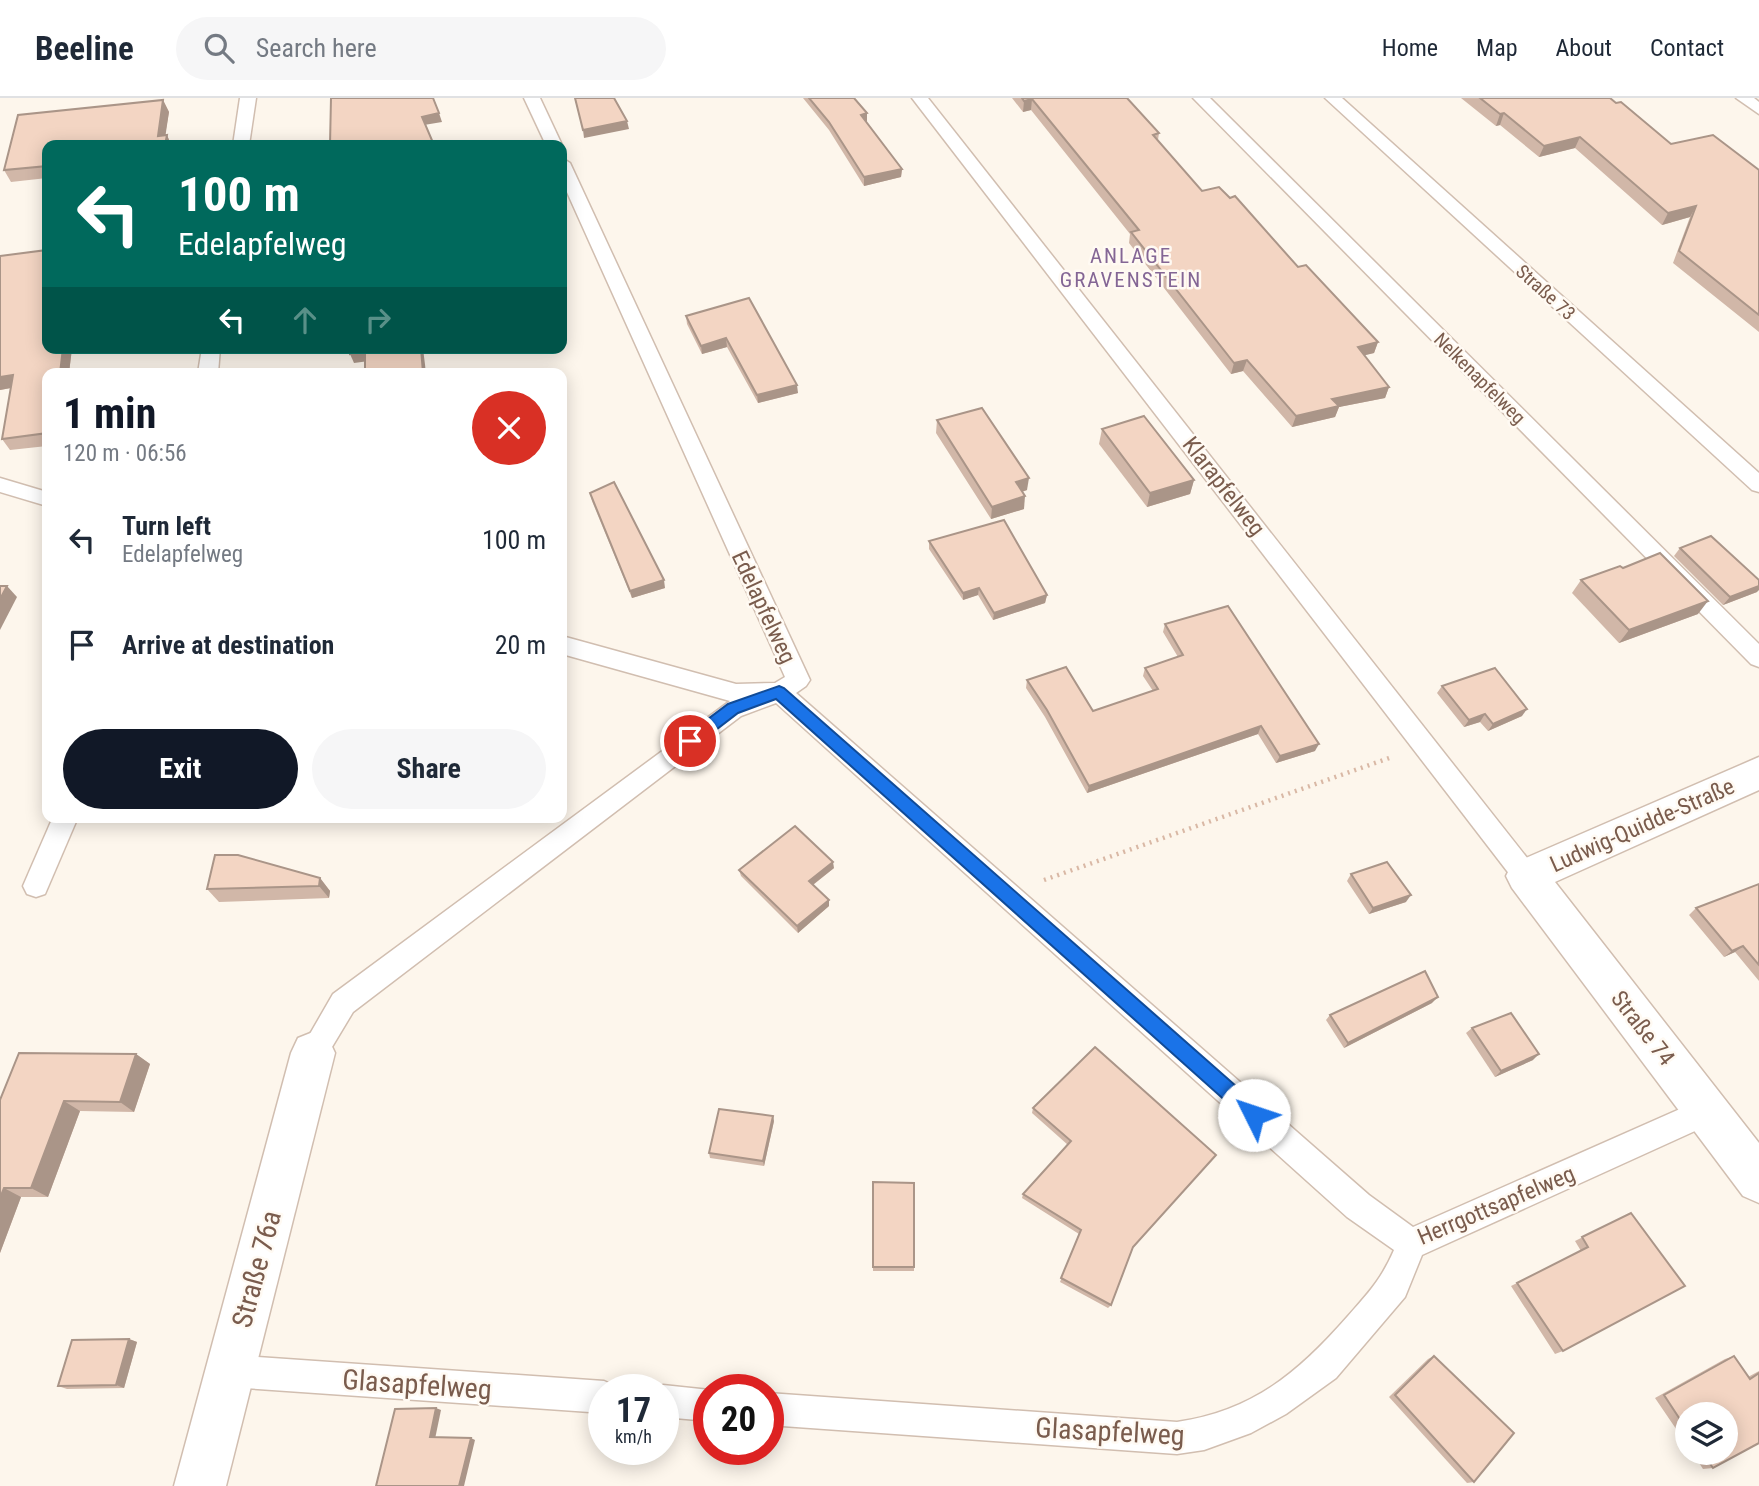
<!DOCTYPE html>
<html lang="en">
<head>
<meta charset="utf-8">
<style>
	body { margin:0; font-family:"Roboto Condensed",sans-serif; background:#f6f6f7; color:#1f2937; height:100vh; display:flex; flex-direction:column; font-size:26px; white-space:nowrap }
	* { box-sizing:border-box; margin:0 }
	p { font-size:23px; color:#747a83 }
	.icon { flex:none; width:38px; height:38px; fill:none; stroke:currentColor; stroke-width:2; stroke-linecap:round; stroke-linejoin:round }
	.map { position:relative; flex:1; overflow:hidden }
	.details { position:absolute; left:42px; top:270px; width:525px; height:455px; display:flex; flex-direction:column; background:#fff; border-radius:14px; box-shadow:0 4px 18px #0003 }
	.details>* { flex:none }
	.hud { position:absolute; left:42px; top:42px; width:525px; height:214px; border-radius:14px; box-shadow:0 4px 18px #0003; background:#00695c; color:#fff; overflow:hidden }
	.fabs { position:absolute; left:1675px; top:1304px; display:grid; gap:14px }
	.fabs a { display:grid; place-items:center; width:63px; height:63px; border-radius:50%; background:#fff; box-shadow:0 4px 18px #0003; font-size:35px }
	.speed { position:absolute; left:588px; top:1276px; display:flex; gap:14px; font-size:35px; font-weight:700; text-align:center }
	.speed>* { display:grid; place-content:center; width:91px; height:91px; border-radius:50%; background:#fff; box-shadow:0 4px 18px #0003; line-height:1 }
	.speed small { font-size:18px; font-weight:400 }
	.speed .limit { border:10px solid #d22; background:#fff; color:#111 }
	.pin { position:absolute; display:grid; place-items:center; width:60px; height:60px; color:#fff; margin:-30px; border:4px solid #fff; border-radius:50%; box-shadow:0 2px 7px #0007 }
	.me { position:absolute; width:77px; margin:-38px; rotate:311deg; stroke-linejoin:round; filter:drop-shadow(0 0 5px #0008) }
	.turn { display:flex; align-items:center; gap:24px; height:147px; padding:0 21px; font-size:32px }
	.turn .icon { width:91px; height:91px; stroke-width:2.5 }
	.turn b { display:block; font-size:49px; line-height:60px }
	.lanes { display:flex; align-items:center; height:66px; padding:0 21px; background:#0003; justify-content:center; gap:35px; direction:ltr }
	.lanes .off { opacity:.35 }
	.round { display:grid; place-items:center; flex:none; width:74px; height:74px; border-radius:37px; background:#f6f6f7 }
	.overview { display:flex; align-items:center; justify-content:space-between; height:119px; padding:0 21px }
	h1 { font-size:42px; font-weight:700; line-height:52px; color:#111827 }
	.primary-button { display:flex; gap:14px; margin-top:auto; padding:14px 21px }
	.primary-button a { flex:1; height:80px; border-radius:42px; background:#111827; color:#fff; font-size:28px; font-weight:700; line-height:80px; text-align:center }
	.primary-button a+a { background:#f6f6f7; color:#1f2937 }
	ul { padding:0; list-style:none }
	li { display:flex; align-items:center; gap:21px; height:105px; padding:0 21px }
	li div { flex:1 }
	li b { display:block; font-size:26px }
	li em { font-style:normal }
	header { display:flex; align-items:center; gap:42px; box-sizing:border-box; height:98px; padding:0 35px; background:#fff; border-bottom:2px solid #e0e1e3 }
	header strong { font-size:33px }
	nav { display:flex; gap:38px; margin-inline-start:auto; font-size:24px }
	.search { width:490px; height:63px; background:#f6f6f7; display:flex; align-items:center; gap:18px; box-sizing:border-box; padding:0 24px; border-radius:38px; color:#747a83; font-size:26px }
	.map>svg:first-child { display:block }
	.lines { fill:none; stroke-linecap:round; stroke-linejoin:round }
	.lane-casing { stroke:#d1beb0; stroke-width:3 }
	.street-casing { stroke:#d1beb0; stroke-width:3 }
	.path { stroke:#d9b8a5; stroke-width:4.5; stroke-dasharray:2 5; stroke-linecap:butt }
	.lane { fill:#fff; fill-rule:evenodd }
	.street { fill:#fff; fill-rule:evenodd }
	.wall { fill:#d1b7a8 }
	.shaded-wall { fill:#aa9588 }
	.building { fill:#f3d5c3; stroke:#aa9588; stroke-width:2 }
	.route { fill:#1a73e8; stroke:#114b97; stroke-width:2 }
	.labels { text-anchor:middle; stroke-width:5; stroke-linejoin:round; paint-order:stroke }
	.far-street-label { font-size:19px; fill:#7a5c4d; stroke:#fffaf3 }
	.far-neighbourhood-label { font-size:21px; letter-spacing:2px; fill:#846695; stroke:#fffaf3 }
	.street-label { font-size:23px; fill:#7a5c4d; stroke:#fffaf3 }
	.near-street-label { font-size:28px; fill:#7a5c4d; stroke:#fffaf3 }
</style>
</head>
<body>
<header>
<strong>Beeline</strong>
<div class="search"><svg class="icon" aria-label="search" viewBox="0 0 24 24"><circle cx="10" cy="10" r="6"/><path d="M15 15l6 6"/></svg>Search here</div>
<nav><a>Home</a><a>Map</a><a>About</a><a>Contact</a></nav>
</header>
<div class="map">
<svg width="1759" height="1388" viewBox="0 0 1759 1388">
	<rect width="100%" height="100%" fill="#fdf6ec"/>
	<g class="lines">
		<g class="lane-casing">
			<g id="lane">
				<polygon points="240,0 256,0 249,47 233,47"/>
				<polygon points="524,0 540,0 562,47 562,48 546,47"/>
				<polygon points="912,0 928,0 1535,770 1539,778 1535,786 1526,789 1517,786"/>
				<polygon points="1193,0 1210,0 1759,546 1759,569 1751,566"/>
				<polygon points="1325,0 1342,0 1759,375 1759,394 1752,392"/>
				<polygon points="1736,0 1754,0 1759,4 1759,16"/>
				<path d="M562,60L570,65L810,582L806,588L796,595L1369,1097L1413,1129L1707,999L1717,1003L1721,1013L1717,1023L1422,1157L1405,1199L1336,1280L1286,1316L1251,1335L1204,1352L1177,1356L768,1327V1295L1177,1324C1253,1313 1299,1274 1348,1218C1369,1194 1381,1182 1394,1152L1347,1119L776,605L741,618L353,914L323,964L313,968L303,964L299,955L333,896L730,603L562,556V538L736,586L775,585L785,579L562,83Z"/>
				<polygon points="202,250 220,250 218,275 198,275"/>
				<polygon points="0,380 47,394 47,408 0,394"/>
				<polygon points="53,719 78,719 45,796 36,799 27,796 23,788"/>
				<polygon points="230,1257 604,1283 615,1288 617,1292 604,1292 604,1315 230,1289 219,1284 214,1273 219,1262"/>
				<polygon points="663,1287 710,1292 709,1323 663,1319 663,1292 652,1292"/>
			</g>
		</g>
		<g class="street-casing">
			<g id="street">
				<polygon points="1759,659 1759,692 1555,784 1759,1045 1759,1105 1743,1098 1512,790 1506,778 1512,766"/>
				<polygon points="313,934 328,940 335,955 226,1388 174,1388 291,955 298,940"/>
			</g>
		</g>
		<polyline class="path" points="1044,782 1392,659"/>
		<use href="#lane" class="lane"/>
		<use href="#street" class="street"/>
	</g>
	<g class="wall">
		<polygon points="803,0 854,0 866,24 902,71 901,79 864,88 829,32"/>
		<polygon points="1012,0 1127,0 1159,35 1158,42 1202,93 1298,169 1378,244 1374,255 1364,257 1389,289 1385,300 1339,309 1335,319 1292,329 1243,273 1231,276 1129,145 1130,136 1031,12 1023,14"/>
		<polygon points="1461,0 1610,0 1671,46 1759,72 1759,234 1673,165 1690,119 1662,127 1575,50 1539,59 1500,27 1496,28"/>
		<polygon points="163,2 169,14 165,37 167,37 171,47 47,47 47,80 11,84 4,72 18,17"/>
		<polygon points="0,158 72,250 69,275 47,275 47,348 10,352 2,341 11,290 0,292"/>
		<polygon points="749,200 798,295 758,305 727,249 702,256 687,226 686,218"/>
		<polygon points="937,322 1027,392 1022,394 1024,411 991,421 936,335"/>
		<polygon points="1102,331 1194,382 1190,396 1147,409 1099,346"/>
		<polygon points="590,395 665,490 632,500 592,403"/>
		<polygon points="929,443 1047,497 1045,505 993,522 978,497 963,502 929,451"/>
		<polygon points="1680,450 1757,494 1723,507 1674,458"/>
		<polygon points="1581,482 1698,516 1619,545 1572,495"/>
		<polygon points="1165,526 1315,653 1276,665 1258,636 1087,695 1045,619 1026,590 1027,582 1093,613 1153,593 1143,578 1145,570 1178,559 1163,534"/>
		<polygon points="1442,588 1522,618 1488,633 1480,624 1464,629 1437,595"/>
		<polygon points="834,770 813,787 829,802 829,808 798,835 741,778 739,772"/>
		<polygon points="1351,776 1406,804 1369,816 1347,783"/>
		<polygon points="320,780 330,793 329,800 219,804 207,791"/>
		<polygon points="1759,786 1759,883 1735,854 1724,859 1689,817 1696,810"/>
		<polygon points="1432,905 1344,950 1326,922 1330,917"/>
		<polygon points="1472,930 1533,962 1495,979 1466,935"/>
		<polygon points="136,956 150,966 134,1014 80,1013 48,1099 21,1099 0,1155 0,1002"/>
		<polygon points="1033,1010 1212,1061 1133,1150 1111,1207 1108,1210 1060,1184 1079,1136 1022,1100 1023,1096 1068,1047 1032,1015"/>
		<polygon points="774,1023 764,1068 710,1060 709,1055"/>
		<polygon points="873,1084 914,1169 914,1173 873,1173"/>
		<polygon points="1631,1115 1563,1253 1555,1256 1511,1188 1581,1153 1575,1143"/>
		<polygon points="129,1241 137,1244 124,1290 67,1291 58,1288"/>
		<polygon points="1434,1258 1474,1384 1467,1385 1389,1299 1428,1261"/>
		<polygon points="1734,1258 1748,1279 1759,1273 1759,1345 1713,1370 1703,1371 1692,1354 1726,1354 1687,1316 1687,1347 1655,1300 1725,1261"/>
	</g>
	<g class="shaded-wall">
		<polygon points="1032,1 1031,12 1023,14 1024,3"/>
		<polygon points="163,2 169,14 164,47 158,38"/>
		<polygon points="439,15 442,24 424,27 422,19"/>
		<polygon points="867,15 867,24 861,25 861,17"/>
		<polygon points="1504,15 1500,27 1496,28 1500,16"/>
		<polygon points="627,23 629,31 584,40 583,32"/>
		<polygon points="167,37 171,47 165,47"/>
		<polygon points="1580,39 1575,50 1539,59 1544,48"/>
		<polygon points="902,71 901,79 864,88 864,79"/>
		<polygon points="1696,108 1690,119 1662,127 1668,115"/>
		<polygon points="726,240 727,249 702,256 701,248"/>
		<polygon points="1378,244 1374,255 1354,260 1358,249"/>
		<polygon points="63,250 72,250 69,275 60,275"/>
		<polygon points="421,250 423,250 426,275 423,275"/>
		<polygon points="365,254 369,263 354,265 350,256"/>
		<polygon points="1247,262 1243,273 1231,276 1234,265"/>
		<polygon points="13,277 21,288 0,292 0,279"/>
		<polygon points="797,287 798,295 758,305 757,297"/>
		<polygon points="1389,289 1385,300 1339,309 1335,319 1292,329 1296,318 1332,301"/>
		<polygon points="1029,380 1027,392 1014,396 1016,384"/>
		<polygon points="1194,382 1190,396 1147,409 1150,395"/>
		<polygon points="1025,398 1024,411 991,421 992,409"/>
		<polygon points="664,482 665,490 632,500 630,493"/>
		<polygon points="7,488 17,499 0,532 0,501"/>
		<polygon points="1759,488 1759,492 1757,494 1723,507 1730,499"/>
		<polygon points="979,490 978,497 963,502 963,495"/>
		<polygon points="1047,497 1045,505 993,522 994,515"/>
		<polygon points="1708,503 1698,516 1619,545 1629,532"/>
		<polygon points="1527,611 1522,618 1488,633 1493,626"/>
		<polygon points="1485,616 1480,624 1464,629 1469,622"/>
		<polygon points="1261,628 1258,636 1087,695 1089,688"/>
		<polygon points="1319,646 1315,653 1276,665 1280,658"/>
		<polygon points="833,764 834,770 810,789 809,783"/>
		<polygon points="320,780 330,793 329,800 319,788"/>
		<polygon points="1411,797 1406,804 1369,816 1373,810"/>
		<polygon points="829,802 829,808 798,835 797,828"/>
		<polygon points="1743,848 1735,854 1724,859 1732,853"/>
		<polygon points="1438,899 1432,905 1344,950 1348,945"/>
		<polygon points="136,956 150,966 134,1014 120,1004"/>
		<polygon points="1539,956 1533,962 1495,979 1501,973"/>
		<polygon points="64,1003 80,1013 48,1099 31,1090"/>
		<polygon points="773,1018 774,1023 764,1068 763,1063"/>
		<polygon points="4,1090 21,1099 0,1155 0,1100"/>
		<polygon points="129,1241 137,1244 124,1290 116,1287"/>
		<polygon points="436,1310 441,1312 435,1341 430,1339"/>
		<polygon points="471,1340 475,1342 464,1388 459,1388"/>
	</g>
	<g class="building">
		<polygon points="331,0 433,0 439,15 422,19 434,47 330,47"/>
		<polygon points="575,0 614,0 627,23 583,32"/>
		<polygon points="809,0 854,0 867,15 861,17 902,71 864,79 829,24"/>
		<polygon points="1022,0 1127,0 1159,35 1153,37 1202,93 1219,89 1230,100 1235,98 1298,169 1306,167 1378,244 1358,249 1389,289 1332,301 1339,308 1296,318 1247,262 1234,265 1131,134 1139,132 1032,1 1024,3"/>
		<polygon points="1480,0 1610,0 1616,5 1621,4 1671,46 1713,37 1759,72 1759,217 1679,153 1696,108 1668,115 1580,39 1544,48 1504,15 1500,16"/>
		<polygon points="163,2 158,38 167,37 165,47 47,47 47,68 4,72 18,17"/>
		<polygon points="47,152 47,250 63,250 60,275 47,275 47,335 2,341 13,277 0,279 0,158"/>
		<polygon points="749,200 797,287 757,297 726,240 701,248 686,218"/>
		<polygon points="350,250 421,250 423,275 365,275 365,254 350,256"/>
		<polygon points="982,310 1029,380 1016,384 1025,398 992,409 937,322"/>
		<polygon points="1144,318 1194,382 1150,395 1102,331"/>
		<polygon points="614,384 664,482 630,493 590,395"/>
		<polygon points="1004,422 1047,497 994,515 979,490 963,495 929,443"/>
		<polygon points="1711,438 1759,482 1759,488 1730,499 1680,450"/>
		<polygon points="1660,455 1708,503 1629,532 1581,482 1620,468 1623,470"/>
		<polygon points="0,488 7,488 0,501"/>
		<polygon points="1228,508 1319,646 1280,658 1261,628 1089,688 1047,612 1027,582 1066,569 1093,613 1158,591 1145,570 1183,557 1165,526"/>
		<polygon points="1495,570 1527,611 1493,626 1485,616 1469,622 1442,588"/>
		<polygon points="795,728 833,764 809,783 829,802 797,828 739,772"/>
		<polygon points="215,757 238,757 320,780 319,788 207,791"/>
		<polygon points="1387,764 1411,797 1373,810 1351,776"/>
		<polygon points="1759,786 1759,867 1743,848 1732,853 1696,810"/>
		<polygon points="1425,873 1438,899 1348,945 1330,917"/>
		<polygon points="1511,915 1539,956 1501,973 1472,930"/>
		<polygon points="1095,949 1216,1057 1133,1149 1111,1207 1061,1180 1081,1132 1023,1096 1071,1043 1033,1010"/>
		<polygon points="19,955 136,956 120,1004 64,1003 31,1090 4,1090 0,1100 0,1002"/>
		<polygon points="719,1011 773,1018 763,1063 709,1055"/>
		<polygon points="873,1084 914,1085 914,1169 873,1169"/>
		<polygon points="1631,1115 1685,1188 1563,1253 1517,1185 1588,1149 1582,1139"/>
		<polygon points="129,1241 116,1287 58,1288 72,1242"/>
		<polygon points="1434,1258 1514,1335 1474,1384 1395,1297"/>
		<polygon points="1734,1258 1750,1281 1759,1275 1759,1345 1713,1370 1702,1354 1726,1354 1726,1316 1687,1316 1687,1332 1664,1297"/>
		<polygon points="436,1310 430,1339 471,1340 459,1388 376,1388 395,1311"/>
	</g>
	<polygon class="route" points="779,588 784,590 1261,1010 1264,1017 1261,1023 1254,1026 1248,1023 776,601 738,615 695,648 684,648 682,643 684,639 728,606"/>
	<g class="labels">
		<g class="far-street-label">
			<text transform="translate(1546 194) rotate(42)" y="7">Straße 73</text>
			<text transform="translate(1480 280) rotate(45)" y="7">Nelkenapfelweg</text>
		</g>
		<g class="far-neighbourhood-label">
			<text x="1131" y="165">ANLAGE<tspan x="1131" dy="24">GRAVENSTEIN</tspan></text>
		</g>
		<g class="street-label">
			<text transform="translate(1224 388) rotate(52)" y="8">Klarapfelweg</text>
			<text transform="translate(764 509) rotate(65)" y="8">Edelapfelweg</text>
			<text transform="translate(1642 727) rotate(-24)" y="8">Ludwig-Quidde-Straße</text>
			<text transform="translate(1643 930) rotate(52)" y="8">Straße 74</text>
			<text transform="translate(1496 1107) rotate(-23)" y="8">Herrgottsapfelweg</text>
		</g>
		<g class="near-street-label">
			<text transform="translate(256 1171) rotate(-75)" y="10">Straße 76a</text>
			<text transform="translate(417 1286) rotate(4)" y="10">Glasapfelweg</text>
			<text transform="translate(1110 1333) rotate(3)" y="10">Glasapfelweg</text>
		</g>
	</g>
</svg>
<div class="fabs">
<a><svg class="icon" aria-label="layers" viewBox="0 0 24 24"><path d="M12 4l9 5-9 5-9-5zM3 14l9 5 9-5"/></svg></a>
</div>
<div class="speed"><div>17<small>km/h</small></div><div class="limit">20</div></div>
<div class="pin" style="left:690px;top:643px;background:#d93025"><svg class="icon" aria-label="arrive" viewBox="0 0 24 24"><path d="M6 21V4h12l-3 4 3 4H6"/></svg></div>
<svg class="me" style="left:1254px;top:1017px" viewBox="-20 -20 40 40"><circle r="19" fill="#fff"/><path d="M0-13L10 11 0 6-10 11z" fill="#1a73e8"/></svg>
<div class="hud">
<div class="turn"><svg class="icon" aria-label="left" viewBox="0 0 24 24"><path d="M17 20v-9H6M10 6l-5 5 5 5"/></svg><div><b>100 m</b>Edelapfelweg</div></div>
<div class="lanes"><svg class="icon" aria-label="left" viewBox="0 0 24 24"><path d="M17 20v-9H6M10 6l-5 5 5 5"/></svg><svg class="icon off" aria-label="ahead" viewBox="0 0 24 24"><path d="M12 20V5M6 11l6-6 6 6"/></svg><svg class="icon off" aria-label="right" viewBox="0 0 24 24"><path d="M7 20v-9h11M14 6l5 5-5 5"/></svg></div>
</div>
<section class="details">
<div class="overview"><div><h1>1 min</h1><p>120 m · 06:56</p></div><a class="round" style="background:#d93025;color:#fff"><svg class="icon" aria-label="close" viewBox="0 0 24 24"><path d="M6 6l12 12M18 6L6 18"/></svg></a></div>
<ul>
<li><svg class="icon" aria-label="left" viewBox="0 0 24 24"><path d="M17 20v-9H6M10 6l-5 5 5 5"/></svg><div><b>Turn left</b><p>Edelapfelweg</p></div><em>100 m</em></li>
<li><svg class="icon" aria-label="arrive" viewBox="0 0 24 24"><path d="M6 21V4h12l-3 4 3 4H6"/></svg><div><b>Arrive at destination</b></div><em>20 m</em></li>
</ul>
<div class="primary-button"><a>Exit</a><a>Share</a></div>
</section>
</div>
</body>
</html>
